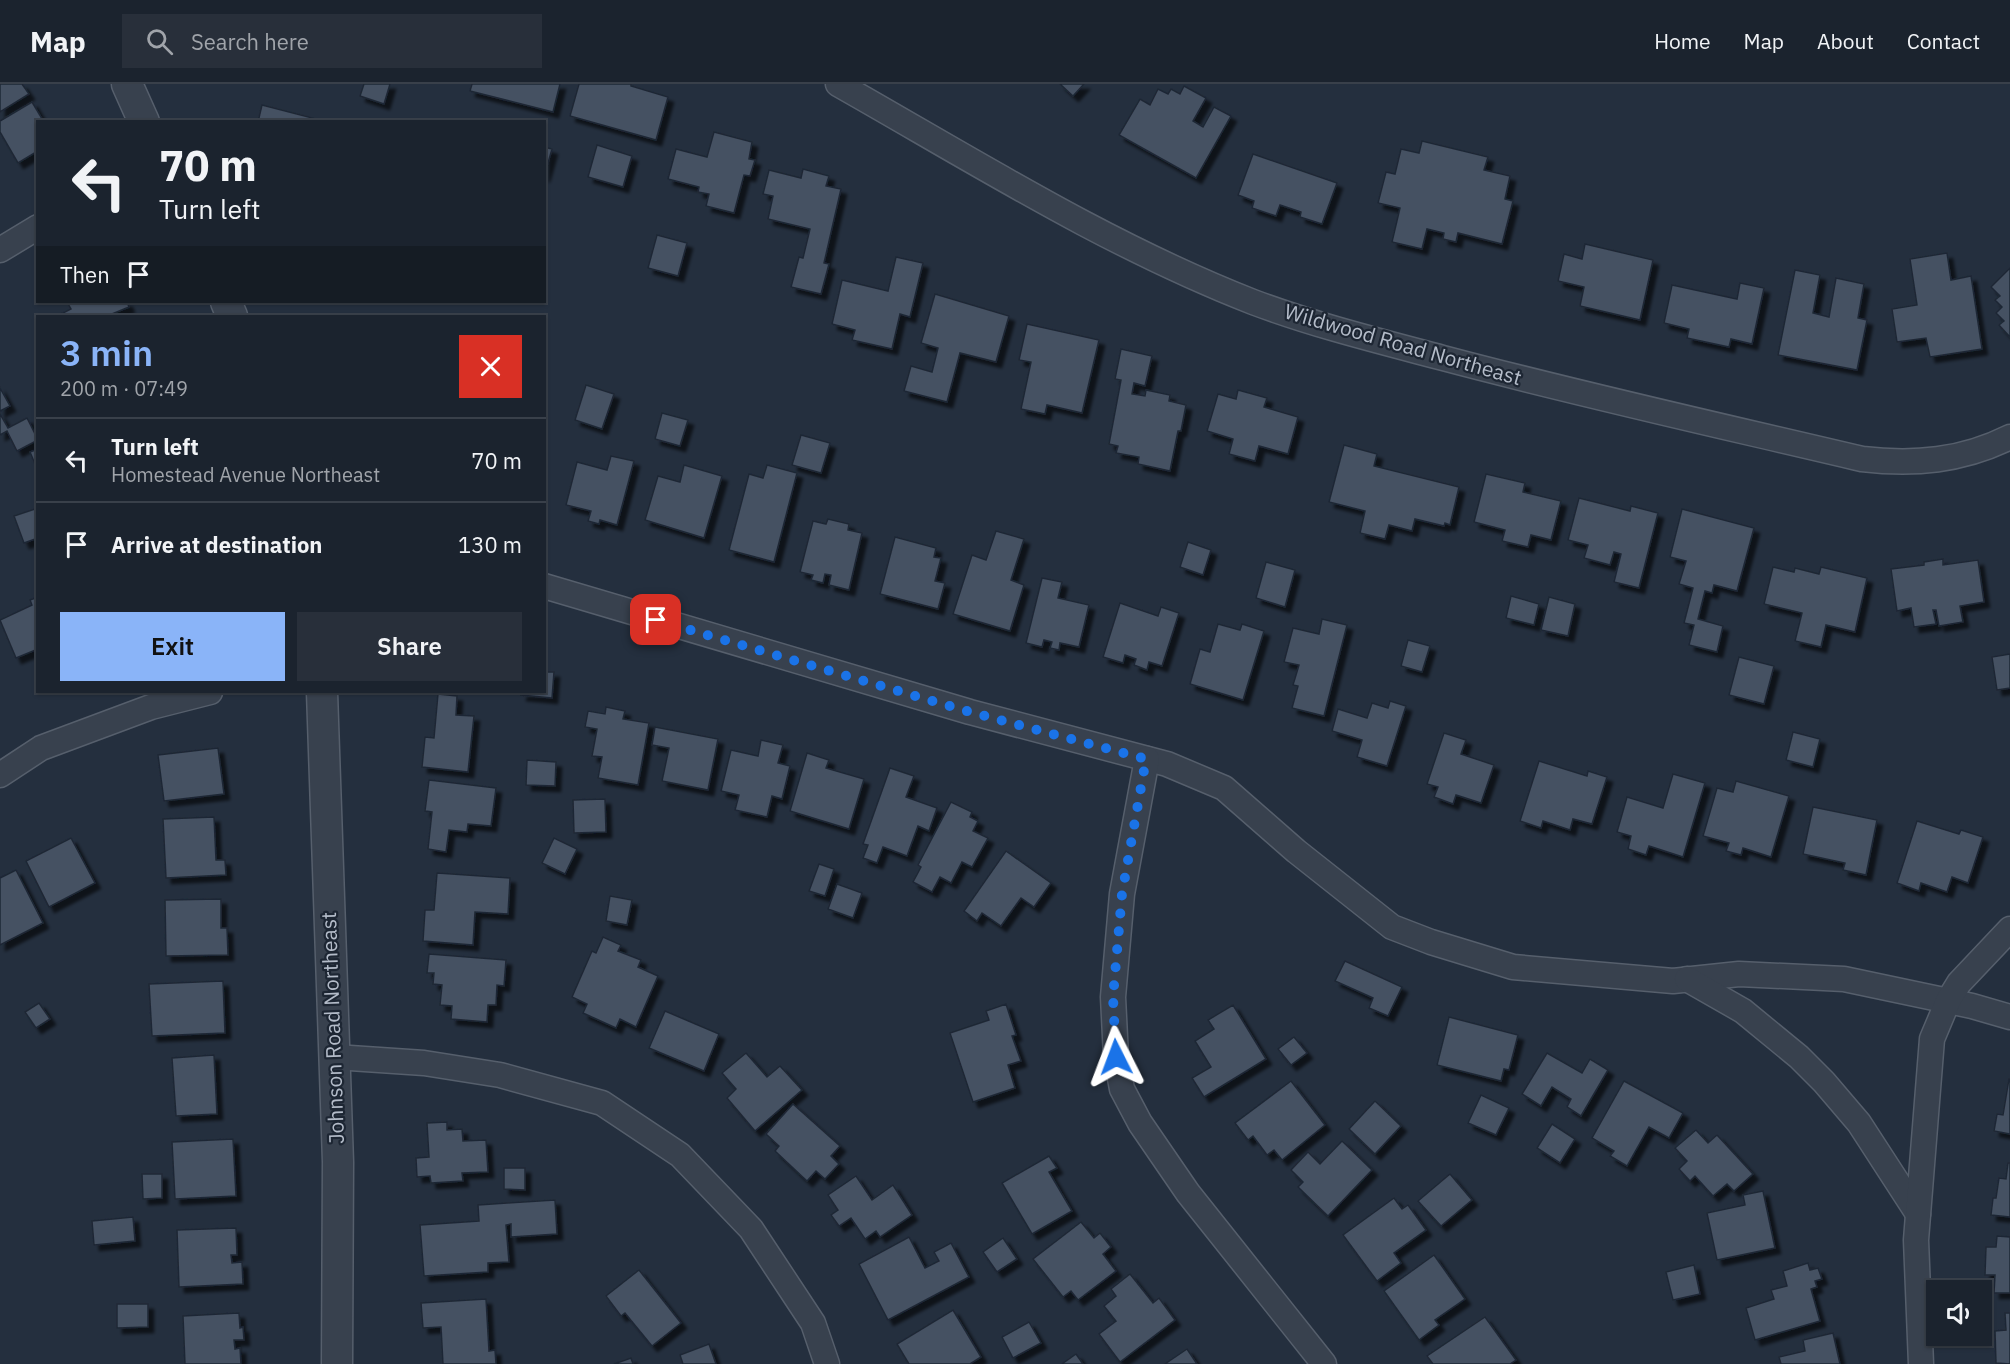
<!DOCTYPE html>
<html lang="en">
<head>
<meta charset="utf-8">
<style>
	body { margin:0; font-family:"IBM Plex Sans",sans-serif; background:#282f3a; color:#f1f3f6; height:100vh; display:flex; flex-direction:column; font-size:22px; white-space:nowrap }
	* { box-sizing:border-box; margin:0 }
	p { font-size:20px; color:#a0a4aa }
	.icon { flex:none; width:33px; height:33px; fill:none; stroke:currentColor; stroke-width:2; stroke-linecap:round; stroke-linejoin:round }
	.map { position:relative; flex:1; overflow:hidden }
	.details { position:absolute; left:36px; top:231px; width:510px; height:378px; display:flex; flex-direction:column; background:#1b232e; border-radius:0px; box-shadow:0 2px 4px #0004,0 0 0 2px #39404a }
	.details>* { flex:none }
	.top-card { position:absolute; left:36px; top:36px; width:510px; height:183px; border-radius:0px; box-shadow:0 2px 4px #0004,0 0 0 2px #39404a; background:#1b232e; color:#f1f3f6; overflow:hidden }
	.tools { position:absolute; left:1926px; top:1196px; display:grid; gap:12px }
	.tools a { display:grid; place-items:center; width:66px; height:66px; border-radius:0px; background:#1b232e; box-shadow:0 2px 4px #0004,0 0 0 2px #39404a; font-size:30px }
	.pin { position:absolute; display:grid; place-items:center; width:51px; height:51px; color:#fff; margin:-26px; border-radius:12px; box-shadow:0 3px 9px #0006 }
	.me { position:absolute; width:66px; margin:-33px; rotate:357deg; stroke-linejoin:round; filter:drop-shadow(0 0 4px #0008) }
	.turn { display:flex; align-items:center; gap:21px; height:126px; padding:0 24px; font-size:27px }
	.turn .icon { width:78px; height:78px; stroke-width:2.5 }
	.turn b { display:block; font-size:42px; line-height:51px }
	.then { display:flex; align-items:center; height:57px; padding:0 24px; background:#0003; gap:12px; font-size:22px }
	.round { display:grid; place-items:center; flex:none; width:63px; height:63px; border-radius:0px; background:#282f3a }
	.headline { display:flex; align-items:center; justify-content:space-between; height:102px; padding:0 24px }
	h1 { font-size:36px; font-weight:600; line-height:45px; color:#8ab4f8 }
	.button { display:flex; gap:12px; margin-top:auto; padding:12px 24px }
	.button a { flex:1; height:69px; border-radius:0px; background:#8ab4f8; color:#111; font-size:24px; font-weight:600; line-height:69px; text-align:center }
	.button a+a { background:#282f3a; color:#f1f3f6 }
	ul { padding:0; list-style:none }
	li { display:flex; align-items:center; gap:18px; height:84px; padding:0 24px; border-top:2px solid #39404a }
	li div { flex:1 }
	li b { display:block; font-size:22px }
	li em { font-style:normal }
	header { display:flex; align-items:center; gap:36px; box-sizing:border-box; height:84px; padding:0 30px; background:#1b232e; border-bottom:2px solid #39404a }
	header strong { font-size:28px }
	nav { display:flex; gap:33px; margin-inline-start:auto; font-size:21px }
	.search { width:420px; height:54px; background:#282f3a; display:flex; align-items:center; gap:15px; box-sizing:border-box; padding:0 21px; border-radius:0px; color:#a0a4aa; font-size:22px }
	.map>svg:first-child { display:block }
	.building { fill:#455162; stroke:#1f2835; stroke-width:1.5; filter:url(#shadow) }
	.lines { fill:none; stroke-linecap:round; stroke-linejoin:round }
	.minor-casing { stroke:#565f6c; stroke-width:27 }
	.tertiary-casing { stroke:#565f6c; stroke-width:33 }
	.minor { stroke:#38414e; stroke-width:24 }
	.tertiary { stroke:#38414e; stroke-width:30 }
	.route { stroke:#1a73e8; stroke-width:10; stroke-dasharray:0 18 }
	.labels { text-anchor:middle; stroke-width:4.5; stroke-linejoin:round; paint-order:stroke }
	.street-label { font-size:21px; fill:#b4bcc9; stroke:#1d2633 }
</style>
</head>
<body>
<header>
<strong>Map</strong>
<div class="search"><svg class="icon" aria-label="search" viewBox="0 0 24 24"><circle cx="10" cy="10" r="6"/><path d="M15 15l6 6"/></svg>Search here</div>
<nav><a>Home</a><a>Map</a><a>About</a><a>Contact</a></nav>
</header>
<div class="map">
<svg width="2010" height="1280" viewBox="0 0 2010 1280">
	<defs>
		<filter id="shadow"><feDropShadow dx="5.5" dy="5.5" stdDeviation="1.5" flood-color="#0009"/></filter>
	</defs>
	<rect width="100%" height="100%" fill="#242f3e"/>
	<g class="building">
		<polygon points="0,0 22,0 29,10 0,28"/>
		<polygon points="364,0 390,0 384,20 360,12"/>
		<polygon points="472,0 560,0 553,28 470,7"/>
		<polygon points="579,0 631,0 631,2 668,13 656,56 570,32"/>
		<polygon points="1060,0 1084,0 1073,12"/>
		<polygon points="1184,2 1206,14 1193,37 1203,43 1214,23 1231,32 1196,94 1119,51 1140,15 1150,21 1158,5 1168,10 1171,5 1180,10"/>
		<polygon points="32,18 44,38 38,38 38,71 36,68 18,79 0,48 0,37"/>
		<polygon points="262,21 324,37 324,38 258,38"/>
		<polygon points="714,48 752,58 749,75 755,76 750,92 744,91 734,129 706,122 709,110 698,108 699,103 668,95 676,65 707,73"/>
		<polygon points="1422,57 1488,73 1484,86 1510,92 1505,115 1513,117 1502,160 1458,149 1456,158 1443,155 1444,149 1427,145 1422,165 1392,158 1400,124 1378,119 1386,88 1395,90 1401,65 1419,69"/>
		<polygon points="597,61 632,72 623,103 588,93"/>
		<polygon points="544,63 552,65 544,93"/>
		<polygon points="1253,70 1337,99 1322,140 1300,133 1301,128 1280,121 1276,132 1252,124 1254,117 1238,111"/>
		<polygon points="803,85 829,92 826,102 841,105 824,179 829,180 821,210 791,203 799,173 803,174 810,145 768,135 773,112 763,110 769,86 801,94"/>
		<polygon points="657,151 687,159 678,192 648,184"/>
		<polygon points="1585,160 1653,176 1640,236 1580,222 1584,203 1558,197 1564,170 1582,175"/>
		<polygon points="1947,169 1951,196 1971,192 1982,265 1930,273 1926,254 1897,258 1892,225 1917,221 1910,175"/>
		<polygon points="896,173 923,179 910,233 900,230 892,265 852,256 855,246 832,240 842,196 888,207"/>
		<polygon points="2010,184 2010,253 1999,241 2004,237 1996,229 2002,223 1995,216 2000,212 1991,203"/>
		<polygon points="1795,186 1820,191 1813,229 1829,233 1836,194 1864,200 1858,234 1867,236 1857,286 1778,271"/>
		<polygon points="1740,199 1764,204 1752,260 1731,255 1729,263 1687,254 1689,245 1664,239 1672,201 1737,215"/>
		<polygon points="935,210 1009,232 996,278 960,269 947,318 904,307 911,282 932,288 938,264 921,259"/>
		<polygon points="67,218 127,218 129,223 107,232 62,232 61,230 71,225"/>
		<polygon points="1027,240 1099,256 1082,329 1047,321 1045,330 1021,325 1031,278 1019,276"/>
		<polygon points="1121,265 1152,272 1145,302 1134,299 1132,310 1145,312 1146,306 1170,311 1169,317 1186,321 1181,347 1178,347 1170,387 1138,380 1139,373 1116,369 1118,362 1109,360 1121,296 1115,295"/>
		<polygon points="586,301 614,310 602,345 575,336"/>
		<polygon points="0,304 10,322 0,327"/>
		<polygon points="1238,306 1267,314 1264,323 1298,333 1288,370 1259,362 1255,377 1229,370 1233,355 1207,347 1218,310 1236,315"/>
		<polygon points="662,329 688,336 680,362 655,355"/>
		<polygon points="0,330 8,344 27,334 38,356 17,367 7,347 0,351"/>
		<polygon points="801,351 830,359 821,389 792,381"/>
		<polygon points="1344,361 1377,370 1374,382 1459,403 1450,441 1445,439 1444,442 1415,435 1412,447 1389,441 1385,455 1360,449 1365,427 1329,418"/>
		<polygon points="38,365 38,387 30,368"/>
		<polygon points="611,372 634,377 617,441 600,436 599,440 588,437 591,427 566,421 577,378 607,386"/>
		<polygon points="684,381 722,392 704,454 645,436 658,392 680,398"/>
		<polygon points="767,381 797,389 774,478 729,466 749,390 763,394"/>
		<polygon points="1486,390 1525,399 1523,408 1561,417 1551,456 1531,451 1528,463 1502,457 1505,446 1474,438"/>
		<polygon points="1579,414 1630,427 1631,422 1658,429 1639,504 1614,498 1621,470 1614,468 1610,481 1584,474 1588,461 1568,456"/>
		<polygon points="38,424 38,454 24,459 14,432"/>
		<polygon points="1682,425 1754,444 1737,507 1714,501 1712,509 1705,507 1698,535 1723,542 1717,568 1689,561 1694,541 1684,539 1693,504 1679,500 1686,477 1670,473"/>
		<polygon points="828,435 849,440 848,446 862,449 849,506 829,501 831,491 825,490 823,499 811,496 813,491 800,488 813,437 826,440"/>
		<polygon points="996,447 1024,455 1011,496 1024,501 1010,547 953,530 972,471 986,476"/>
		<polygon points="895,453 936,464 934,473 941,474 935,497 945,499 938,525 880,510"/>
		<polygon points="1188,458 1211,466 1203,491 1180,483"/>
		<polygon points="1943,475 1943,481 1978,476 1984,518 1960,522 1963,538 1939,542 1936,526 1933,526 1936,540 1914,543 1911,524 1897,527 1891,485 1924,481 1924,478"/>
		<polygon points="1266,478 1295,486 1285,523 1256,514"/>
		<polygon points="1773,483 1794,488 1795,484 1819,490 1821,483 1867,494 1855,548 1826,541 1821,563 1795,557 1802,529 1764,520"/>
		<polygon points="1042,494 1062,498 1058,514 1089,521 1079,563 1060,559 1059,566 1050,564 1052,558 1044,556 1042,563 1026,559"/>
		<polygon points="1511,512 1539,520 1534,541 1506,534"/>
		<polygon points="38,513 38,565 16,574 0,536 32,521 30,516"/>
		<polygon points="1549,513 1575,520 1568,552 1541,546"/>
		<polygon points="1120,519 1158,532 1161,523 1179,529 1162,582 1149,578 1147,586 1134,581 1136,575 1125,571 1123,579 1103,573"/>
		<polygon points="1322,535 1347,541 1324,632 1292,624 1298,602 1293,601 1299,581 1284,578 1293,544 1319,550"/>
		<polygon points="1218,540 1240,546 1242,540 1264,547 1243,616 1190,600 1200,565 1210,568"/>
		<polygon points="1408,556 1430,562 1422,588 1401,582"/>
		<polygon points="2010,570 2010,604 1997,606 1992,573"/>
		<polygon points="1739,573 1774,582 1764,620 1729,611"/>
		<polygon points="544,588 554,588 552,614 521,611 522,608 544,608"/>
		<polygon points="438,610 457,612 456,631 474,632 468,688 422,683 425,653 434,654"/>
		<polygon points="1390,617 1406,622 1387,682 1357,673 1362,656 1332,647 1338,625 1367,634 1372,619 1388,624"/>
		<polygon points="606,623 625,627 623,635 649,639 638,701 598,694 602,673 592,672 597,645 585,643 588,627 605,630"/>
		<polygon points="655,643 718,655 708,706 662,697 669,664 652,661"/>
		<polygon points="1793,648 1820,655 1813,683 1786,676"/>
		<polygon points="1444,649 1466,656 1461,670 1494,681 1481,719 1456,711 1453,720 1434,713 1438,703 1427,700"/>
		<polygon points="761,656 783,661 778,679 790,682 782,715 772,712 767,733 735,726 739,711 721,707 731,666 758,672"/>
		<polygon points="218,664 224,710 164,717 158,671"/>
		<polygon points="807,669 829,676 826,684 864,695 849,745 790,727"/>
		<polygon points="527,676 556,678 555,702 526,701"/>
		<polygon points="1539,677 1587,692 1588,687 1607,693 1592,740 1573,735 1570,746 1543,737 1541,744 1520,737"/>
		<polygon points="890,684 914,692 906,713 937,724 929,747 918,742 907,772 883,763 877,779 863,774 868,761 863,760"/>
		<polygon points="1673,690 1705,699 1683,773 1649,762 1646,771 1628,765 1631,752 1617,748 1627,713 1663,724"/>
		<polygon points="429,696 496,704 491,742 468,740 467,748 449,746 446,768 428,765 432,728 425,727"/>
		<polygon points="1736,697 1789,712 1771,773 1743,764 1741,771 1726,767 1729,759 1703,752 1717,704 1733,708"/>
		<polygon points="605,715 606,748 574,749 573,716"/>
		<polygon points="951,718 972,728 970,733 978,737 973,747 988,754 972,783 962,778 951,799 940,793 932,808 913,798 921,783 918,781"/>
		<polygon points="1813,723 1877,736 1866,791 1843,786 1845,779 1803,770"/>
		<polygon points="214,733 216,776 225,776 226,791 166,794 163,735"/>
		<polygon points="1917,737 1959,750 1961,746 1983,753 1968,799 1952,793 1947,808 1921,799 1919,807 1897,799"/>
		<polygon points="71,754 95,799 49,823 26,777"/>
		<polygon points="554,754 577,765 565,790 542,779"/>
		<polygon points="1006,767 1051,799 1034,823 1021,814 1001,842 982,829 977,837 964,827"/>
		<polygon points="819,780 834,785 825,812 809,807"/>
		<polygon points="16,786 43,839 0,861 0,794"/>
		<polygon points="437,789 510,794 508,830 475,828 473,861 423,857 425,826 434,826"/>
		<polygon points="837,800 862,809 853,834 828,825"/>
		<polygon points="610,812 632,816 627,841 606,837"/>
		<polygon points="221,815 221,844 227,844 228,871 166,872 165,816"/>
		<polygon points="603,853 621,861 618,867 641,876 638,883 658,892 636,943 620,935 616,944 583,929 587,920 572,913 592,867 596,869"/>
		<polygon points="429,870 506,876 504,902 497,901 496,921 488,921 487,938 451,935 452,922 440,921 442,901 433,900 434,889 427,889"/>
		<polygon points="1345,877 1402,903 1388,932 1369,924 1373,914 1335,897"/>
		<polygon points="223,897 225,949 152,952 149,900"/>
		<polygon points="39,919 50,935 36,944 25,928"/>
		<polygon points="1006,920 1016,951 1012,952 1021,977 1008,981 1015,1004 973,1018 950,949 989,936 986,927"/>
		<polygon points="1233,921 1266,975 1204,1013 1192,994 1211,983 1195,957 1214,945 1208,936"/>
		<polygon points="665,927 719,950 704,987 649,964"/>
		<polygon points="1449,933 1518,951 1509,986 1504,985 1501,997 1437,981"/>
		<polygon points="1294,953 1307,969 1291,981 1278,965"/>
		<polygon points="746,969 767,993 780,982 802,1006 755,1047 727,1014 736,1005 722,989"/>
		<polygon points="1547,969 1582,989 1590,975 1608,986 1581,1032 1567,1023 1571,1015 1552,1003 1541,1022 1522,1010"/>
		<polygon points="214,971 217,1030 176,1032 172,974"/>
		<polygon points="2009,995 2010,995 2010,1050 1994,1047 1997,1030 2003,1031"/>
		<polygon points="1291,997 1325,1041 1282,1076 1274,1066 1267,1071 1253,1052 1248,1056 1235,1039"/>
		<polygon points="1624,997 1683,1029 1669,1054 1649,1043 1627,1082 1610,1072 1614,1067 1592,1054"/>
		<polygon points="1481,1011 1509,1024 1496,1051 1468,1039"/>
		<polygon points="1375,1017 1401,1042 1375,1070 1349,1045"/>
		<polygon points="793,1020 840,1062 831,1072 839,1080 825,1095 816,1087 807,1097 775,1067 779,1062 766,1050"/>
		<polygon points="447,1038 447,1046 462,1045 463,1057 486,1056 488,1088 462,1089 463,1097 431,1099 430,1092 417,1093 416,1074 429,1073 427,1039"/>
		<polygon points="1552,1040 1575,1055 1560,1079 1537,1064"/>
		<polygon points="1696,1046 1708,1059 1717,1051 1753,1090 1734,1107 1727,1100 1713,1112 1695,1092 1690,1097 1679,1085 1687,1077 1675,1064"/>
		<polygon points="233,1055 236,1112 175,1115 172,1058"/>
		<polygon points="1342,1057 1372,1086 1328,1132 1298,1103 1303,1098 1291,1086 1308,1068 1320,1080"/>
		<polygon points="1049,1072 1057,1084 1049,1088 1072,1127 1032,1150 1002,1099"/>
		<polygon points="2008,1079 2010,1079 2010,1133 1991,1131 1993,1114 1996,1114 1999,1094 2006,1095"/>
		<polygon points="504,1084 525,1084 525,1106 504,1105"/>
		<polygon points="142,1090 162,1090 162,1114 143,1115"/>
		<polygon points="1450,1090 1472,1116 1441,1142 1418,1117"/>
		<polygon points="856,1092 872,1116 893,1101 912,1131 880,1153 876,1147 865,1155 851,1134 839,1142 831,1131 838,1126 828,1111"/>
		<polygon points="1763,1107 1775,1164 1717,1176 1707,1129 1745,1121 1743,1111"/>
		<polygon points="1394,1114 1402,1125 1408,1121 1426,1146 1394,1169 1401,1179 1377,1197 1343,1151"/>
		<polygon points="555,1116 557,1150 511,1153 511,1140 506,1141 509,1178 488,1179 488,1188 424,1192 420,1141 479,1137 478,1121"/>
		<polygon points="133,1133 135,1157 94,1161 92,1137"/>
		<polygon points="1081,1138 1094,1154 1100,1149 1111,1163 1103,1170 1116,1187 1078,1216 1071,1207 1063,1213 1033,1175"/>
		<polygon points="236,1144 237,1171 231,1171 232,1179 242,1178 243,1200 179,1203 177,1146"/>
		<polygon points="1997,1152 2010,1153 2010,1209 1994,1209 1995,1191 1985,1191 1986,1163 1996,1163"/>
		<polygon points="909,1153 925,1184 939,1177 934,1168 951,1159 969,1193 888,1236 859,1180"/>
		<polygon points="1003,1154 1017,1175 997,1188 983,1168"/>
		<polygon points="1434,1171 1465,1215 1435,1236 1439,1241 1419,1256 1384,1207"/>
		<polygon points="1808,1179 1810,1186 1818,1184 1822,1195 1815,1197 1817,1203 1811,1205 1820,1237 1755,1256 1746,1224 1774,1215 1771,1206 1787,1202 1783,1187"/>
		<polygon points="1694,1181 1700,1210 1673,1216 1666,1188"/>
		<polygon points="639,1186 681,1239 652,1262 625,1229 621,1232 606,1212"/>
		<polygon points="1130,1190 1153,1219 1159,1214 1175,1236 1120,1278 1099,1250 1116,1237 1104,1222 1116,1212 1111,1205"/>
		<polygon points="486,1215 489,1267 495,1266 496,1280 443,1280 441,1243 423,1244 421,1219"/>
		<polygon points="117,1220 148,1220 148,1243 117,1244"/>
		<polygon points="953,1226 981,1273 970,1280 909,1280 897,1260"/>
		<polygon points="239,1229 240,1244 243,1243 244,1256 234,1256 235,1265 240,1264 241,1280 185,1280 183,1232"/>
		<polygon points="2005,1229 2010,1229 2010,1280 1996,1279 1995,1247 2006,1246"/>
		<polygon points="1485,1233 1516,1276 1510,1280 1433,1280 1427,1272"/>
		<polygon points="1029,1238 1041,1259 1013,1274 1002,1253"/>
		<polygon points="1833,1249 1840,1280 1781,1280 1779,1273 1805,1267 1803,1256"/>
		<polygon points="709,1260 716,1280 683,1280 680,1271"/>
		<polygon points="1187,1265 1197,1280 1165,1280"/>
		<polygon points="1076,1270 1083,1280 1062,1280"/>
		<polygon points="631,1274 633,1280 614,1280"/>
	</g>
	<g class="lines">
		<g class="minor-casing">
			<g id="minor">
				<path d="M838,0C974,77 1107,161 1253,218C1314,241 1379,257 1443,274C1582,311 1722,342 1862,375C1914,381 1962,377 2010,353"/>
				<polyline points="0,166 38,143"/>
				<polyline points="544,502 970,628 1167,680 1224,704 1296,767 1392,843 1431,858 1513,883 1673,897 1739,890 1844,895 1972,922 2010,933"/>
				<polyline points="1147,675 1122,810 1113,913 1116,973 1122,1005 1140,1039 1188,1109 1324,1280"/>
				<polyline points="0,691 41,664 151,623 210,608"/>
				<polyline points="1687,895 1743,927 1799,973 1824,998 1859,1039 1918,1130"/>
				<polyline points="335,973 424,979 500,991 602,1019 680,1071 751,1145 813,1239 827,1280"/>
				<polyline points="1921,1280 1916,1156 1932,955 1948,917 1959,899 2010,845"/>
			</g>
		</g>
		<g class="tertiary-casing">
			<g id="tertiary">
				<polyline points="127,0 144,38"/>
				<polyline points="226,218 232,232"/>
				<polyline points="322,608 338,1078 337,1280"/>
			</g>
		</g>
		<use href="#minor" class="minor"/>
		<use href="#tertiary" class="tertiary"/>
	</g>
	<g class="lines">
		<polyline class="route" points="656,536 970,628 1146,675 1122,810 1113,913 1116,973"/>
	</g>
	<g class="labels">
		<g class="street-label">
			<text transform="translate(1403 261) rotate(16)" y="7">Wildwood Road Northeast</text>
			<text transform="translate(333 944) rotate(-92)" y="7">Johnson Road Northeast</text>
		</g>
	</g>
</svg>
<div class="tools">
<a><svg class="icon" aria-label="sound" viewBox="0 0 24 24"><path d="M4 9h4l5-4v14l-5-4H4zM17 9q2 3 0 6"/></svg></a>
</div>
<div class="pin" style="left:656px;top:536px;background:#d93025"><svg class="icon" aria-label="arrive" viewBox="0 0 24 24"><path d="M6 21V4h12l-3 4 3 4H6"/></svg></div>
<svg class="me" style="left:1116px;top:973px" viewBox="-20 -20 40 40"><path d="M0-17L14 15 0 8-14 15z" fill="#1a73e8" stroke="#fff" stroke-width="4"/></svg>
<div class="top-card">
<div class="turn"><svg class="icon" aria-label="left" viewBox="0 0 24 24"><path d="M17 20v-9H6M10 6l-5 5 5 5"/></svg><div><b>70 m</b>Turn left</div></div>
<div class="then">Then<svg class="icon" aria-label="arrive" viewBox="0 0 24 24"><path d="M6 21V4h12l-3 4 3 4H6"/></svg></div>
</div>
<section class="details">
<div class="headline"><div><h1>3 min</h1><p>200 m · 07:49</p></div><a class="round" style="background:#d93025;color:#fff"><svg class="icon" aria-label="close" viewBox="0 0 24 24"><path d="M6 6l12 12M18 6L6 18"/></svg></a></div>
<ul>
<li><svg class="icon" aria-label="left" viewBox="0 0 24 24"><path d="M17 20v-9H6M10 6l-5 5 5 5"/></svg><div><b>Turn left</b><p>Homestead Avenue Northeast</p></div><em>70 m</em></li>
<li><svg class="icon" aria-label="arrive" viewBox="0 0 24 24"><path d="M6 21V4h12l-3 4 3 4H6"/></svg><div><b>Arrive at destination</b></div><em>130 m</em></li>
</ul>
<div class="button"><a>Exit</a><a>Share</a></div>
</section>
</div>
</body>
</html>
